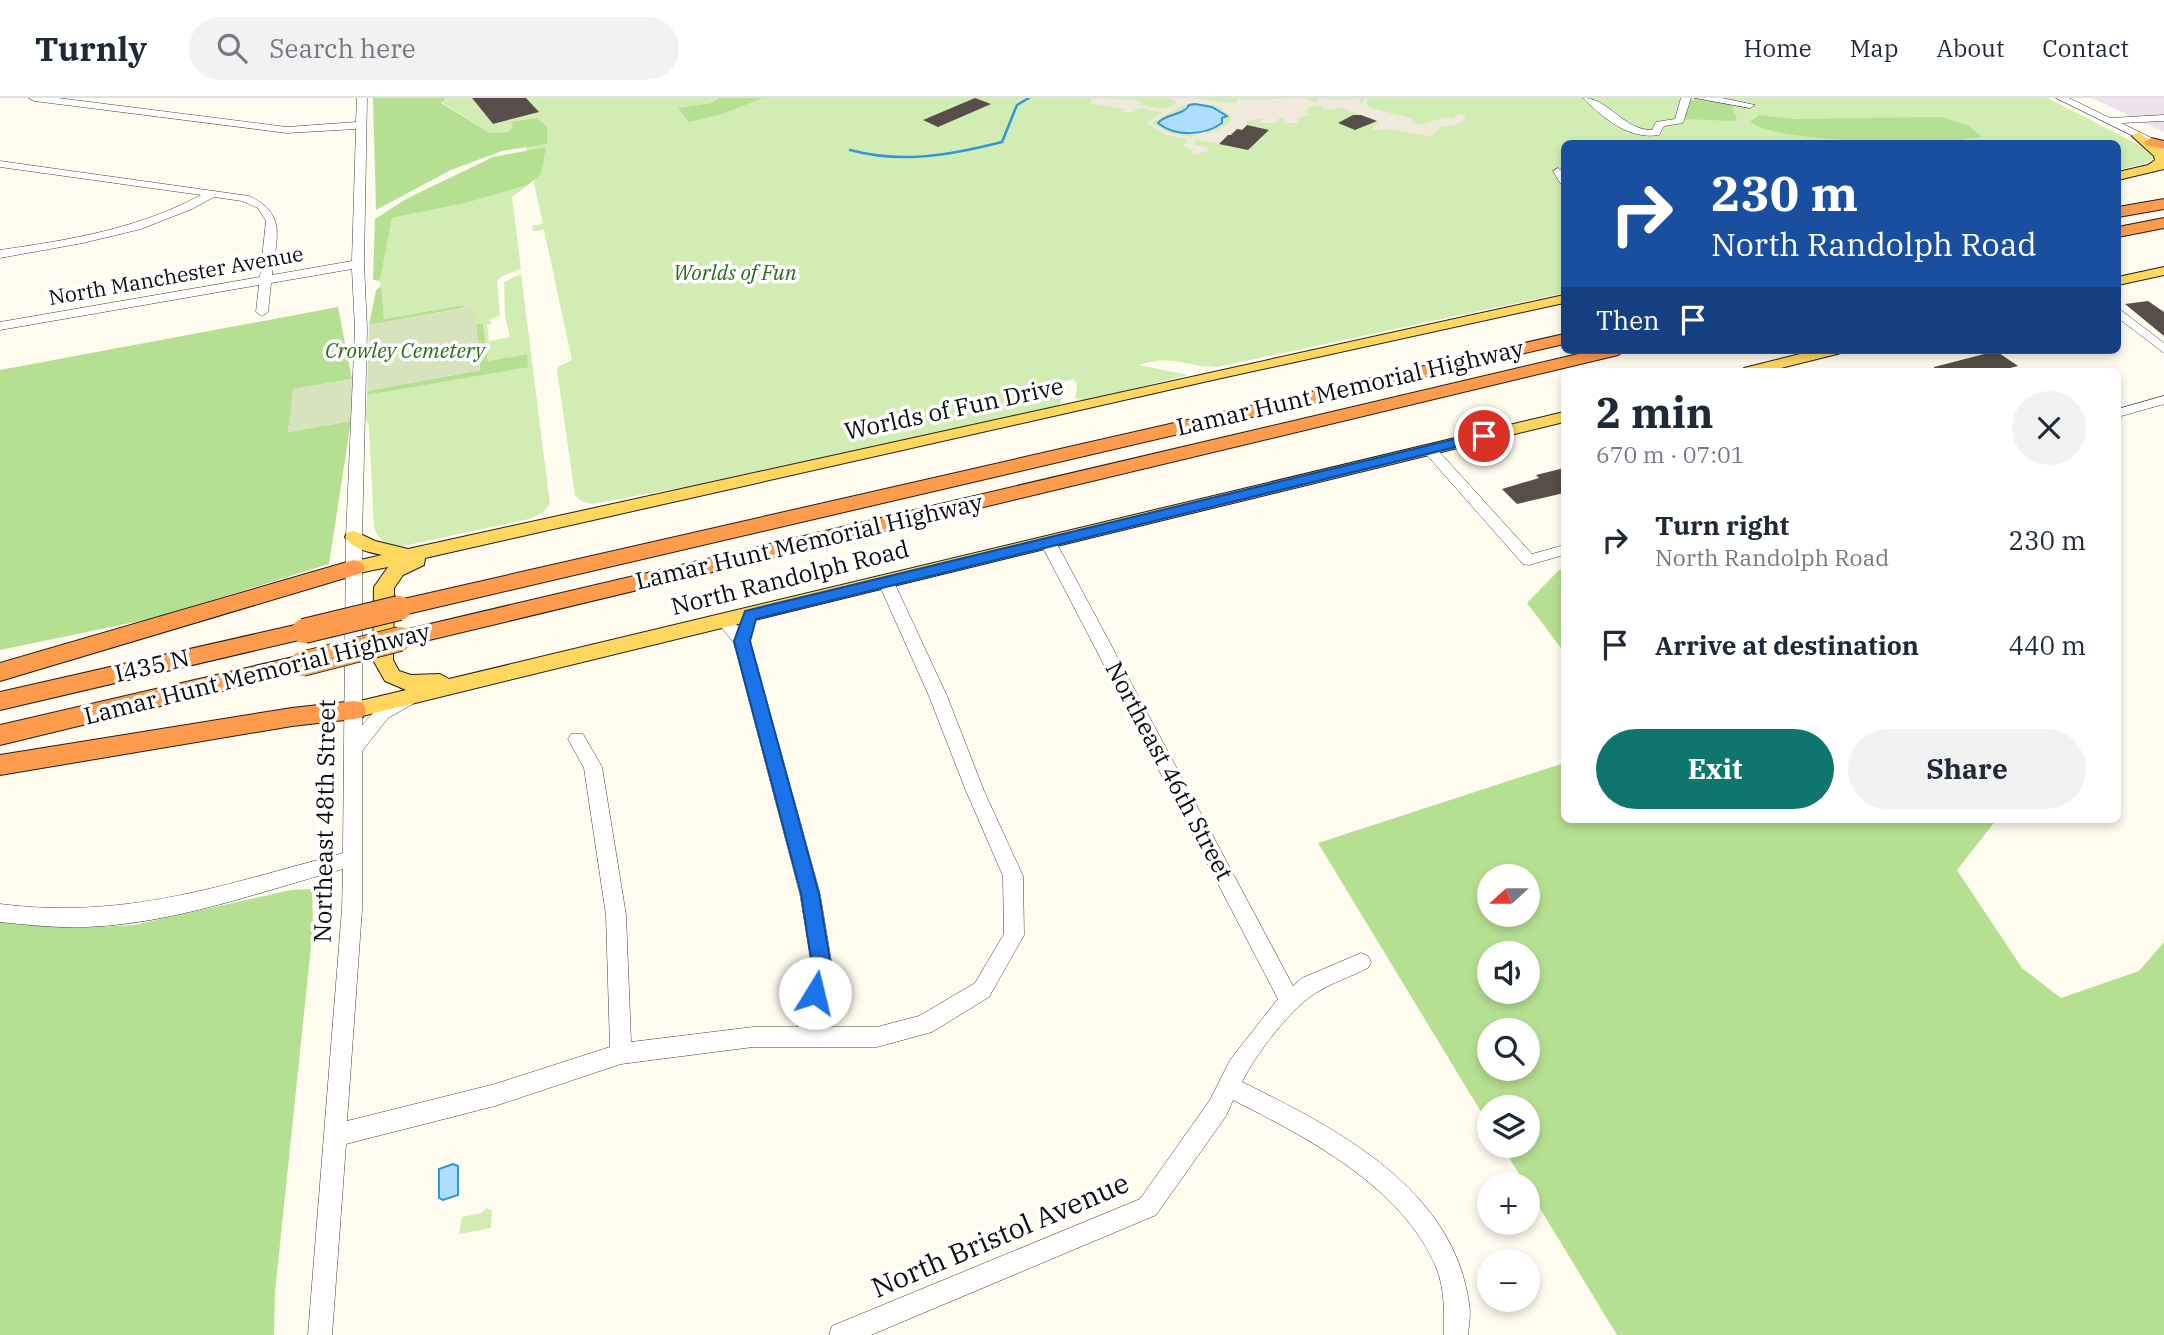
<!DOCTYPE html>
<html lang="en">
<head>
<meta charset="utf-8">
<style>
	body { margin:0; font-family:"IBM Plex Serif",serif; background:#f2f2f3; color:#1f2937; height:100vh; display:flex; flex-direction:column; font-size:26px; white-space:nowrap }
	* { box-sizing:border-box; margin:0 }
	p { font-size:23px; color:#747a83 }
	.icon { flex:none; width:38px; height:38px; fill:none; stroke:currentColor; stroke-width:2; stroke-linecap:round; stroke-linejoin:round }
	.map { position:relative; flex:1; overflow:hidden }
	.drawer { position:absolute; left:1561px; top:270px; width:560px; height:455px; display:flex; flex-direction:column; background:#fff; border-radius:10px; box-shadow:0 4px 10px #0003 }
	.drawer>* { flex:none }
	.top-card { position:absolute; left:1561px; top:42px; width:560px; height:214px; border-radius:10px; box-shadow:0 4px 10px #0003; background:#1a4fa0; color:#fff; overflow:hidden }
	.needle { width:46px; rotate:249deg }
	.controls { position:absolute; left:1477px; top:766px; display:grid; gap:14px }
	.controls a { display:grid; place-items:center; width:63px; height:63px; border-radius:50%; background:#fff; box-shadow:0 4px 10px #0003; font-size:35px }
	.pin { position:absolute; display:grid; place-items:center; width:60px; height:60px; color:#fff; margin:-30px; border:4px solid #fff; border-radius:50%; box-shadow:0 2px 7px #0007 }
	.me { position:absolute; width:77px; margin:-38px; rotate:9deg; stroke-linejoin:round; filter:drop-shadow(0 0 5px #0008) }
	.turn { display:flex; align-items:center; gap:24px; height:147px; padding:0 35px; font-size:32px }
	.turn .icon { width:91px; height:91px; stroke-width:2.5 }
	.turn b { display:block; font-size:49px; line-height:60px }
	.then { display:flex; align-items:center; height:66px; padding:0 35px; background:#0003; gap:14px; font-size:26px }
	.round { display:grid; place-items:center; flex:none; width:74px; height:74px; border-radius:37px; background:#f2f2f3 }
	.overview { display:flex; align-items:center; justify-content:space-between; height:119px; padding:0 35px }
	h1 { font-size:42px; font-weight:700; line-height:52px }
	.action { display:flex; gap:14px; margin-top:auto; padding:14px 35px }
	.action a { flex:1; height:80px; border-radius:42px; background:#0f766e; color:#fff; font-size:28px; font-weight:700; line-height:80px; text-align:center }
	.action a+a { background:#f2f2f3; color:#1f2937 }
	ul { padding:0; list-style:none }
	li { display:flex; align-items:center; gap:21px; height:105px; padding:0 35px }
	li div { flex:1 }
	li b { display:block; font-size:26px }
	li em { font-style:normal }
	header { display:flex; align-items:center; gap:42px; box-sizing:border-box; height:98px; padding:0 35px; background:#fff; border-bottom:2px solid #e0e1e3 }
	header strong { font-size:33px }
	nav { display:flex; gap:38px; margin-inline-start:auto; font-size:24px }
	.search { width:490px; height:63px; background:#f2f2f3; display:flex; align-items:center; gap:18px; box-sizing:border-box; padding:0 24px; border-radius:38px; color:#747a83; font-size:26px }
	.map>svg:first-child { display:block }
	.industrial { fill:#ece1ed }
	.green { fill:#d2edb4 }
	.forest { fill:#b6e091; fill-rule:evenodd }
	.cemetery { fill:#d7e3bd }
	.plaza { fill:#f0eadc; fill-rule:evenodd }
	.water { fill:#addffc; stroke:#2e97d9; stroke-width:2 }
	.lines { fill:none; stroke-linecap:round; stroke-linejoin:round }
	.stream { stroke:#2e97d9; stroke-width:2.5 }
	.building { fill:#574e49 }
	.minor-casing { stroke:#404040; stroke-width:1 }
	.major-casing { stroke:#1e1e1e; stroke-width:2 }
	.highway-casing { stroke:#1e1e1e; stroke-width:2 }
	.minor { fill:#fff; fill-rule:evenodd }
	.major { fill:#ffd65e; fill-rule:evenodd }
	.highway { fill:#ff9b4c; fill-rule:evenodd }
	.highway-bridge-casing { stroke:#1e1e1e; stroke-width:26; stroke-linecap:butt }
	.highway-bridge { stroke:#ff9b4c; stroke-width:24 }
	.route { fill:#1a73e8; stroke:#114b97; stroke-width:2 }
	.labels { text-anchor:middle; stroke-width:7; stroke-linejoin:round; paint-order:stroke }
	.far-park-label { font-size:21px; font-style:italic; fill:#2a6b18; stroke:#fff }
	.far-street-label { font-size:21px; fill:#0d0d0d; stroke:#fff }
	.street-label { font-size:24px; fill:#0d0d0d; stroke:#fff }
	.near-street-label { font-size:28px; fill:#0d0d0d; stroke:#fff }
</style>
</head>
<body>
<header>
<strong>Turnly</strong>
<div class="search"><svg class="icon" aria-label="search" viewBox="0 0 24 24"><circle cx="10" cy="10" r="6"/><path d="M15 15l6 6"/></svg>Search here</div>
<nav><a>Home</a><a>Map</a><a>About</a><a>Contact</a></nav>
</header>
<div class="map">
<svg width="2164" height="1237" viewBox="0 0 2164 1237">
	<rect width="100%" height="100%" fill="#fffbee"/>
	<polygon class="industrial" points="2092,0 2164,0 2164,34"/>
	<g class="green">
		<path d="M446,0H472L493,26L520,19L516,0H2048L2139,47L2154,60L2143,66L2118,72V46H1564V195L1217,269C1184,269 1174,256 1139,267L1188,277L1084,303L1075,300L1077,288L1074,281L1061,284V305L1056,309L690,388L592,406L581,403L575,397L557,272L559,268L572,262L544,132L533,133L532,128L543,126L520,22L508,34L490,35L441,4Z"/>
		<path d="M528,87L512,99L521,171L502,178L497,183L500,217L490,222L491,226L487,227L489,243L510,239L505,218L504,184L521,176L550,406L542,415L529,421L403,448C386,448 380,445 374,429L369,328L366,322L367,297L528,268L526,256L488,263L483,226H476L475,208L463,210L462,207L384,221L380,183L392,120L466,105Z"/>
		<polygon points="486,1110 492,1113 491,1130 459,1136 462,1119 482,1115"/>
	</g>
	<g class="forest">
		<polygon points="373,0 446,0 441,5 490,35 508,34 513,29 511,24 537,20 547,29 547,46 502,53 483,60 451,72 376,112"/>
		<polygon points="719,0 763,0 722,16 689,24 678,10 712,5"/>
		<polygon points="1698,1 1731,7 1737,20 1734,23 1683,21 1690,3"/>
		<path d="M1759,17L1794,21L1942,19L1969,28L1982,39C1965,40 1949,45 1933,45C1897,44 1773,43 1750,24Z"/>
		<polygon points="546,49 541,76 528,87 466,105 392,120 380,183 373,182 375,121 406,101 493,59"/>
		<polygon points="381,188 384,221 463,207 463,210 369,227 376,192"/>
		<polygon points="338,209 352,281 294,291 288,334 351,323 329,466 154,520 0,552 0,272"/>
		<polygon points="476,226 483,226 488,263 527,256 528,269 367,297 367,293 480,272"/>
		<polygon points="1564,470 1564,554 1527,505 1559,472"/>
		<path d="M1564,665V721H1997L1957,772L2022,870L2061,900L2139,873L2164,844V1237H1617L1502,1048H1528V1010H1489V1027L1318,745ZM1489,779H1528V817H1489ZM1489,856H1528V894H1489ZM1489,933H1528V971H1489Z"/>
		<polygon points="312,791 313,829 275,1194 274,1237 0,1237 0,824 77,830 134,827 291,792"/>
	</g>
	<g class="cemetery">
		<polygon points="475,208 480,272 367,293 369,227"/>
		<polygon points="352,281 351,323 288,334 293,291"/>
	</g>
	<path class="plaza" d="M1092,0L1136,2L1142,5L1139,6L1142,7L1164,11L1176,6L1175,2L1169,0H1194L1230,5H1236L1238,0L1248,2L1303,0L1315,4L1318,3L1317,0L1344,2L1360,0L1359,4L1363,6L1364,0H1367L1366,6L1370,10L1410,20L1417,26L1427,25L1445,19L1452,21L1460,16L1466,18L1462,25L1440,29L1435,36L1429,38L1386,31L1373,32L1370,31L1375,30L1372,28L1381,26L1361,17L1342,10L1324,12L1322,8L1309,9L1304,14L1309,17L1297,20L1299,25H1285L1283,20L1277,21V25H1261L1260,22L1266,21H1255L1246,24L1247,27L1243,31L1236,30L1219,46L1196,41L1194,47L1209,49L1207,53L1196,57L1190,55L1195,50L1191,52L1183,48L1188,41L1166,37L1146,25L1163,14L1139,10L1131,15L1123,14L1122,13L1127,11L1091,6ZM1194,5L1219,8L1231,20L1230,25L1208,36L1200,30L1190,33L1196,38L1190,39L1169,35L1151,25L1181,8Z"/>
	<g class="water">
		<path d="M1195,6L1212,9L1227,18L1222,20V25C1204,38 1175,39 1158,25C1164,16 1185,17 1189,7Z"/>
		<polygon points="453,1066 458,1068 458,1097 443,1102 439,1100 439,1071"/>
	</g>
	<g class="lines">
		<path class="stream" d="M850,52C902,66 951,57 1002,44L1017,7L1029,0"/>
	</g>
	<g class="building">
		<polygon points="472,0 526,0 539,14 493,26"/>
		<polygon points="975,0 991,6 938,29 923,22"/>
		<polygon points="1353,17 1361,17 1377,23 1355,32 1338,25"/>
		<polygon points="1247,27 1269,32 1248,52 1219,46 1228,37 1231,37 1237,31 1242,32"/>
		<polygon points="2148,203 2164,214 2164,238 2125,206"/>
		<polygon points="1996,253 2018,268 1998,273 1935,273 1934,269"/>
		<polygon points="1564,370 1564,395 1517,406 1502,391 1539,380 1536,377"/>
	</g>
	<g class="lines">
		<g class="minor-casing">
			<g id="minor">
				<path d="M29,0H58L287,29L356,24L357,0H367L364,166L367,231L362,439V628C373,614 394,590 413,596L416,601L413,606L388,620L362,653V811L347,1023L495,986L610,949L606,817L584,670L568,641L571,636H583L602,669L626,817L631,944L753,929H798L812,868L800,796L734,545L716,523L724,517L730,519L750,543L820,796L832,868L819,929H877L919,918L975,885L1004,836L1003,778L966,693L929,598L878,484L886,478L894,484L947,598L984,693L1023,778L1024,837L989,899L932,934L877,949H753L621,966L495,1008L346,1046L332,1237H308L342,811L343,771C259,794 173,826 86,829C57,830 29,827 0,824V806C126,822 223,787 343,755L346,439L355,231L352,171L271,185L268,214L262,218L256,214L259,187L0,232V224L260,179L266,123L258,110L242,103L214,99L192,111L141,131L83,145L0,160V152C69,142 138,131 201,97L0,69V63L249,98C288,116 276,141 272,177L352,163L356,31L287,35L34,3Z"/>
				<path d="M1583,0C1609,0 1623,32 1652,32L1656,24L1675,21L1681,0H1691L1683,25L1664,28L1659,37C1629,42 1603,20 1583,0Z"/>
				<polygon points="1695,0 1722,0 1755,7 1750,10"/>
				<polygon points="2056,0 2069,0 2110,20 2164,17 2164,23 2121,25 2164,46 2164,53"/>
				<polygon points="1558,70 1564,75 1564,86 1560,85 1553,73"/>
				<polygon points="2118,210 2164,245 2164,255 2118,220"/>
				<polygon points="2164,298 2164,306 2118,319 2118,311"/>
				<polygon points="1430,348 1435,349 1532,456 1564,447 1564,457 1529,467 1523,466 1425,355 1425,349"/>
				<path d="M1048,439L1056,444L1293,888L1302,880L1354,858L1361,855L1368,858L1371,864L1368,870C1352,878 1334,884 1319,893C1293,907 1255,957 1242,984C1336,1030 1453,1090 1469,1205C1471,1215 1469,1227 1468,1237H1444C1444,1214 1445,1191 1436,1169C1401,1088 1308,1040 1233,1002L1226,1018L1156,1117L871,1237H829L832,1228L1140,1101L1210,1002L1230,962L1278,901L1040,444Z"/>
			</g>
		</g>
		<g class="major-casing">
			<g id="major">
				<polygon points="2138,34 2164,53 2164,71 2118,82 2118,74 2148,67 2155,62 2154,58 2132,38"/>
				<polygon points="2164,169 2164,177 2118,187 2118,179"/>
				<path d="M1564,197V205L1217,281L425,460L424,467L403,477L394,490L393,562L399,573L411,577L440,576L449,581L1564,314V324L354,620L347,618L344,612L347,606L406,592L385,583L373,562L374,489L388,469L354,476L347,475L345,470L347,465L382,457C368,454 353,451 345,439L347,435L354,433L375,443L408,451Z"/>
				<polygon points="1816,252 1843,252 1841,255 1769,273 1742,273 1744,270"/>
			</g>
		</g>
		<g class="highway-casing">
			<g id="highway">
				<polygon points="2151,40 2164,43 2164,51 2146,47 2144,44"/>
				<polygon points="2164,101 2164,111 2118,119 2118,109"/>
				<polygon points="2164,120 2164,130 2118,139 2118,129"/>
				<polygon points="1564,236 1564,246 399,518 391,516 388,510 391,504 399,502"/>
				<polygon points="1595,252 1627,252 1618,257 400,549 392,547 388,541 392,535 400,533"/>
				<polygon points="354,462 362,465 365,470 362,475 0,583 0,565"/>
				<polygon points="304,525 312,527 316,533 312,539 0,612 0,594"/>
				<polygon points="302,557 310,560 314,566 310,572 0,647 0,627"/>
				<polygon points="354,603 363,605 366,612 363,619 354,621 292,628 0,677 0,657 292,610"/>
			</g>
		</g>
		<use href="#minor" class="minor"/>
		<use href="#major" class="major"/>
		<use href="#highway" class="highway"/>
		<g class="highway-bridge-casing">
			<g id="highway-bridge">
				<polyline points="304,533 399,510"/>
				<polyline points="302,566 400,541"/>
			</g>
		</g>
		<use href="#highway-bridge" class="highway-bridge"/>
	</g>
	<polygon class="route" points="1484,334 1490,338 1488,341 756,521 750,543 819,796 831,868 822,901 815,904 809,901 806,895 812,868 801,796 734,543 745,513"/>
	<g class="labels">
		<g class="far-park-label">
			<text x="735" y="182">Worlds of Fun</text>
			<text x="405" y="260">Crowley Cemetery</text>
		</g>
		<g class="far-street-label">
			<text transform="translate(176 178) rotate(-10)" y="7">North Manchester Avenue</text>
		</g>
		<g class="street-label">
			<text transform="translate(1350 290) rotate(-13)" y="8">Lamar Hunt Memorial Highway</text>
			<text transform="translate(954 311) rotate(-12)" y="8">Worlds of Fun Drive</text>
			<text transform="translate(809 444) rotate(-13)" y="8">Lamar Hunt Memorial Highway</text>
			<text transform="translate(790 480) rotate(-14)" y="8">North Randolph Road</text>
			<text transform="translate(152 568) rotate(-13)" y="8">I435 N</text>
			<text transform="translate(257 576) rotate(-14)" y="8">Lamar Hunt Memorial Highway</text>
			<text transform="translate(1169 673) rotate(62)" y="8">Northeast 46th Street</text>
			<text transform="translate(325 723) rotate(-89)" y="8">Northeast 48th Street</text>
		</g>
		<g class="near-street-label">
			<text transform="translate(1000 1137) rotate(-23)" y="10">North Bristol Avenue</text>
		</g>
	</g>
</svg>
<div class="controls">
<a><svg class="needle" viewBox="-14 -14 28 28"><path d="M0-13l5 13h-10z" fill="#e53935"/><path d="M0 13l5-13h-10z" fill="#747a83"/></svg></a>
<a><svg class="icon" aria-label="sound" viewBox="0 0 24 24"><path d="M4 9h4l5-4v14l-5-4H4zM17 9q2 3 0 6"/></svg></a>
<a><svg class="icon" aria-label="search" viewBox="0 0 24 24"><circle cx="10" cy="10" r="6"/><path d="M15 15l6 6"/></svg></a>
<a><svg class="icon" aria-label="layers" viewBox="0 0 24 24"><path d="M12 4l9 5-9 5-9-5zM3 14l9 5 9-5"/></svg></a>
<a>+</a>
<a>−</a>
</div>
<div class="pin" style="left:1484px;top:338px;background:#d93025"><svg class="icon" aria-label="arrive" viewBox="0 0 24 24"><path d="M6 21V4h12l-3 4 3 4H6"/></svg></div>
<svg class="me" style="left:815px;top:895px" viewBox="-20 -20 40 40"><circle r="19" fill="#fff"/><path d="M0-13L10 11 0 6-10 11z" fill="#1a73e8"/></svg>
<div class="top-card">
<div class="turn"><svg class="icon" aria-label="right" viewBox="0 0 24 24"><path d="M7 20v-9h11M14 6l5 5-5 5"/></svg><div><b>230 m</b>North Randolph Road</div></div>
<div class="then">Then<svg class="icon" aria-label="arrive" viewBox="0 0 24 24"><path d="M6 21V4h12l-3 4 3 4H6"/></svg></div>
</div>
<section class="drawer">
<div class="overview"><div><h1>2 min</h1><p>670 m · 07:01</p></div><a class="round"><svg class="icon" aria-label="close" viewBox="0 0 24 24"><path d="M6 6l12 12M18 6L6 18"/></svg></a></div>
<ul>
<li><svg class="icon" aria-label="right" viewBox="0 0 24 24"><path d="M7 20v-9h11M14 6l5 5-5 5"/></svg><div><b>Turn right</b><p>North Randolph Road</p></div><em>230 m</em></li>
<li><svg class="icon" aria-label="arrive" viewBox="0 0 24 24"><path d="M6 21V4h12l-3 4 3 4H6"/></svg><div><b>Arrive at destination</b></div><em>440 m</em></li>
</ul>
<div class="action"><a>Exit</a><a>Share</a></div>
</section>
</div>
</body>
</html>
